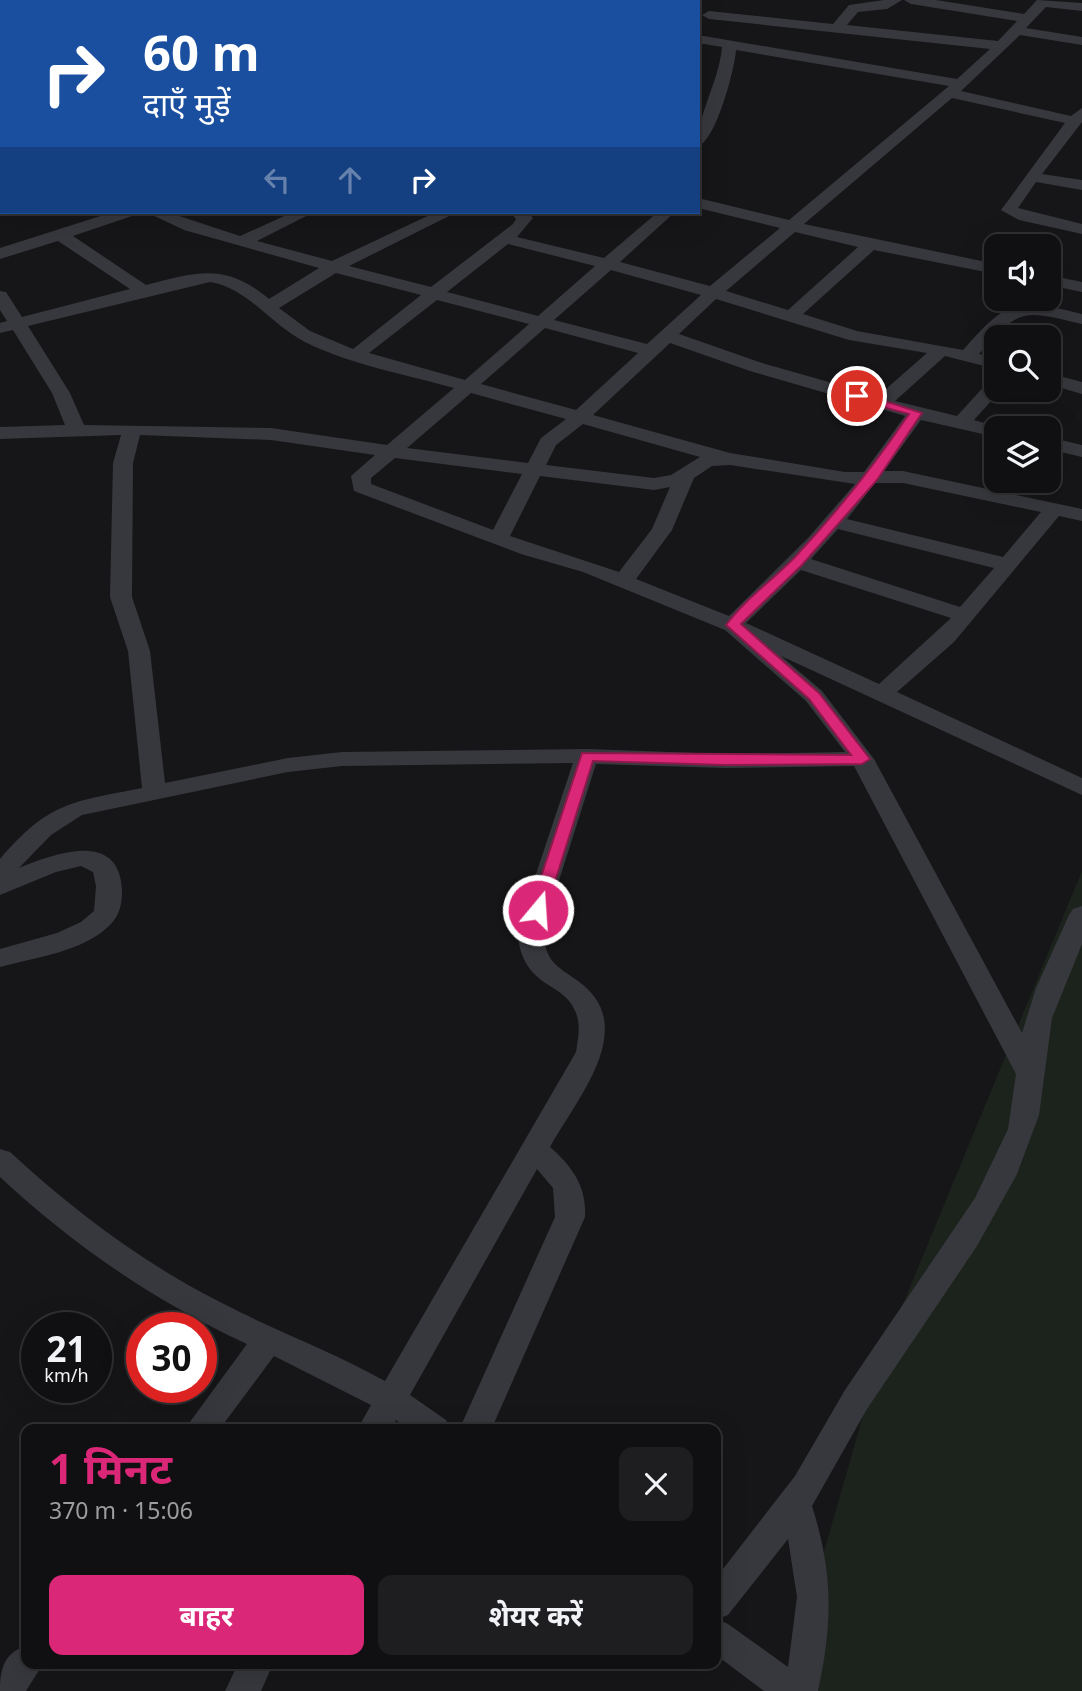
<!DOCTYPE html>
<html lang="hi">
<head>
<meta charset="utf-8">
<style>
	body { margin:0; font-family:"Noto Sans","Noto Sans Devanagari",sans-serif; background:#1e1e20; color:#f1f3f6; height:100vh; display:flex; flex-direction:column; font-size:26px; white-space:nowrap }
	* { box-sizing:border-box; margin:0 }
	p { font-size:23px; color:#9c9d9f }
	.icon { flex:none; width:38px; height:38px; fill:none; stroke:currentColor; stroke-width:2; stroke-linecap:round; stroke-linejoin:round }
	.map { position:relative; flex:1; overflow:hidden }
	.details { position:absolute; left:21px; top:1424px; width:700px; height:245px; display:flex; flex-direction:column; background:#101012; border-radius:14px; box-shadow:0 7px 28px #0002,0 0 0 2px #303032 }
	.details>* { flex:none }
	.hud { position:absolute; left:0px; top:0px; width:700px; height:214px; box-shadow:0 7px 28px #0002,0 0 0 2px #303032; background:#1a4fa0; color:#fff; overflow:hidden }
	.tools { position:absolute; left:984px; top:234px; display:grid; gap:14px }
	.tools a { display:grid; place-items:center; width:77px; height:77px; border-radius:14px; background:#101012; box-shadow:0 7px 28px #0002,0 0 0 2px #303032; font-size:35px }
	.speed { position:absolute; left:21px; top:1312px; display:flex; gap:14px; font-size:35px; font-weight:700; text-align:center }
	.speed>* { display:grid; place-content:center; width:91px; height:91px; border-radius:50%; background:#101012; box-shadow:0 7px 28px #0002,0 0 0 2px #303032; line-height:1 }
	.speed small { font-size:18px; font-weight:400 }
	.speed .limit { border:10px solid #d22; background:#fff; color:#111 }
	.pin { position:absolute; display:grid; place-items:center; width:60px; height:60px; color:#fff; margin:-30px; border:4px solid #fff; border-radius:50%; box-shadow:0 2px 7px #0007 }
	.me { position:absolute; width:77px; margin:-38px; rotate:18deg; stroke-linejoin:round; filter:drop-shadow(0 0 5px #0008) }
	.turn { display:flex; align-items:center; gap:24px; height:147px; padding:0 28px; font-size:32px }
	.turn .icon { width:91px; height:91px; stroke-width:2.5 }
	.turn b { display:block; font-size:49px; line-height:60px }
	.lanes { display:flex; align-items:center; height:66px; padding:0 28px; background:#0003; justify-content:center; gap:35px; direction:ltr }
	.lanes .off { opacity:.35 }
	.round { display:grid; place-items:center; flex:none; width:74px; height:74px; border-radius:14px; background:#1e1e20 }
	.headline { display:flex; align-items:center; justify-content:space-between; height:119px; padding:0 28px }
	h1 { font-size:42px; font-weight:700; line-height:52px; color:#db2777 }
	.primary-button { display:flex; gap:14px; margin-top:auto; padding:14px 28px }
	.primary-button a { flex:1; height:80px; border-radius:14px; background:#db2777; color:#fff; font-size:28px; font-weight:700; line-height:80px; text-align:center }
	.primary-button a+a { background:#1e1e20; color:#f1f3f6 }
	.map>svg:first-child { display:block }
	.green { fill:#1c231d }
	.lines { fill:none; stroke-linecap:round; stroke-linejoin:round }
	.minor { fill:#37383d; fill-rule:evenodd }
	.route { fill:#db2777; stroke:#8e194d; stroke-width:2 }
</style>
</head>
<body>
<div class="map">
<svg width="1082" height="1691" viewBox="0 0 1082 1691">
	<rect width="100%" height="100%" fill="#161618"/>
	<polygon class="green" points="1082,871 1082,1691 784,1691 877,1367"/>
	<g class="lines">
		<g class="minor">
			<polygon points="125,0 138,0 140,2 123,2"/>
			<rect x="243" y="0" width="14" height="2"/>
			<polygon points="321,0 336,0 319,2"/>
			<path d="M884,0H902L887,9L858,12L847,25L998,41L1017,21L911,4L904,0H936L1024,14L1037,0L1082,3V11L1046,7L1026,28L1082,37V45L1020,35L961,91L1071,116L1082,108V122L1042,174L1082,180V190L1036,182L1018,208L1082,224V234L1019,220L1001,210L1065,123L952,98L804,224L996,264V274L874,250L803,314L857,331L963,350C1008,299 1016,297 1082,314V324C1023,310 1020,307 979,354L996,358V369L945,356L895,401L957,416L989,381L996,380V390H1001L974,420L1004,429H996V437L921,420L884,471H903L1082,509V521L1059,516L954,642L897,692L1082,778V795L781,656L822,691L874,759L1022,1033L1036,988L1069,915L1073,909L1082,906V944L1052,1018L1039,1115L1017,1174L977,1246L867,1409L812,1506C833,1573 833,1622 818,1691H764L716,1655V1578L795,1476L845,1390L975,1198L1008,1129L1016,1074L854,766L725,768L596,764L543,931C546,962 554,964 578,981C641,1026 577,1098 550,1147C572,1166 587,1187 585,1217L491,1430H459L555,1217L553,1188L537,1169L410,1395L446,1420L451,1430H410L396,1420L390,1430H357L371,1405L274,1356L219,1430H184L247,1344C156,1302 74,1246 0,1177V1149L10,1152C74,1211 144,1264 222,1303C275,1331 332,1351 385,1381L576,1052C578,1039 581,1026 576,1013C564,979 523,992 517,931L573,763L342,766L288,772L82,815L51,835L19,868C54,854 119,829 122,890C122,904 120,915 110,925C83,952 36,957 0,967V949L57,933L81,922L94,911L96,886L93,872L81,866L56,872L0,895V859C49,802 71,802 142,788L128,651L110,597L113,463L121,435L0,439V427L65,425L52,393L13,330L0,333V323L7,321L0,310V291L6,292L22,317L130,289L58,241L0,259V248L113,212H137L135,215L73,236L146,285C197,272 225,262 269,299L319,268L184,230L146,212H167L240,236L293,212H314L257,241L332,261L436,212H457L349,266L431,287L513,224L516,219L510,212H528L533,218L517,237L604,258L658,212H675L620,262L710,286L780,228L698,208V198L789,220L949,86L736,50C735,68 716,141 698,146C698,111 719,82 722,47L698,43V35L957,79L990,49L709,19L702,15L709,11L833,24L849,5ZM795,232L858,247L788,310L726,291ZM508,244L595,266L538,316L447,292ZM611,270L701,295L647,344L554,320ZM336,273L421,295L353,349L310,331L279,308ZM210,282C248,288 271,325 305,342C351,365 405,374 454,388L387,445L271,428L84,425L70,393L28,326ZM716,299L849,340L927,353L878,396L762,363L679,334ZM437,300L529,324L465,380L369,353ZM545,328L638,353L576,410L481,384ZM670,343L750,371L905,416L864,472H845L730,453L593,415ZM471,393L566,419L541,438L528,463L407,448ZM583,424L700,457L671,475L654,478L546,465L556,445ZM140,435L271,440L375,455L351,476L354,491L521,554L583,572L725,630L806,701L845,752L725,754L587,749L342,752L288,758L165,783L150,651L132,597L133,463ZM395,458L522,474L493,530L371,484V478ZM730,465L855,484L808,538L729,616L636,579L672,530L694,478L712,466ZM540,476L654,490L670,487L652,529L619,572L510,536ZM875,483H903L1041,512L1003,557L847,519ZM838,529L994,568L960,607L811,559ZM801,570L951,618L879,684L746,623ZM788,1539L797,1597L788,1667L728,1624L717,1619L728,1615Z"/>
			<rect x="0" y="4" width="2" height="8"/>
			<rect x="0" y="35" width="2" height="8"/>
			<rect x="0" y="56" width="2" height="8"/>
			<polygon points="2,134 2,144 0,145 0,135"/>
			<rect x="0" y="202" width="2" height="10"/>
			<polygon points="1048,275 1082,282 1082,292 1048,285"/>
			<polygon points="1048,373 1082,382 1082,394 1048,384"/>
			<polygon points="1048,437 1082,445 1082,457 1048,449"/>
			<path d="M26,1646V1664H43L26,1691H0C0,1669 4,1653 26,1646Z"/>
			<polygon points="238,1664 273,1664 261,1691 225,1691"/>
		</g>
	</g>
	<path class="route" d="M857,392L922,413L877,480L802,565L741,624L819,693L870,759L862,764L725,765L593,761L546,910L544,914H532L530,910L582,753L851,755L809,699L726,625C746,598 773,580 795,557C837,512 874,466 909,414L853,399L851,396Z"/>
</svg>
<div class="tools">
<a><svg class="icon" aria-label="sound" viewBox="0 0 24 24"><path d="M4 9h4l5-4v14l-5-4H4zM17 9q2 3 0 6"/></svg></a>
<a><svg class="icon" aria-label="search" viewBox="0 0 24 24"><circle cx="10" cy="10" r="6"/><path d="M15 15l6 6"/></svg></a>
<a><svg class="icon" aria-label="layers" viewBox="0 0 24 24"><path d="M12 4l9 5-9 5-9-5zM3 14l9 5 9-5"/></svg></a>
</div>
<div class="speed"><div>21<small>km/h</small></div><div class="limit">30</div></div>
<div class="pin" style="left:857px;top:396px;background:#d93025"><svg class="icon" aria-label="arrive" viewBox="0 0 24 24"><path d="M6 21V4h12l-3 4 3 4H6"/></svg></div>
<svg class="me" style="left:538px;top:910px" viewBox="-20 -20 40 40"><circle r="17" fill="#db2777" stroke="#fff" stroke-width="3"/><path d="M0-11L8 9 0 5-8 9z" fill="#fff"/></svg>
<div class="hud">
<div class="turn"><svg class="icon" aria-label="right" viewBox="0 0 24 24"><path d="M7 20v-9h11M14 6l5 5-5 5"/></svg><div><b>60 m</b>दाएँ मुड़ें</div></div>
<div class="lanes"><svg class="icon off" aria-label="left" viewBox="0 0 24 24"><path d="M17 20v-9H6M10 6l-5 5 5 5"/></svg><svg class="icon off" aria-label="ahead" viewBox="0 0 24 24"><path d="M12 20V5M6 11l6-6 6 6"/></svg><svg class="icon" aria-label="right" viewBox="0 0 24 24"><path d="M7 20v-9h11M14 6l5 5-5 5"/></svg></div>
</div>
<section class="details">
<div class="headline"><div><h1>1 मिनट</h1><p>370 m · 15:06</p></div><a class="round"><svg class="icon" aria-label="close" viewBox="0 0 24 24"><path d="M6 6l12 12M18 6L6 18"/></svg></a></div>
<div class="primary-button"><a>बाहर</a><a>शेयर करें</a></div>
</section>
</div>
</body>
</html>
